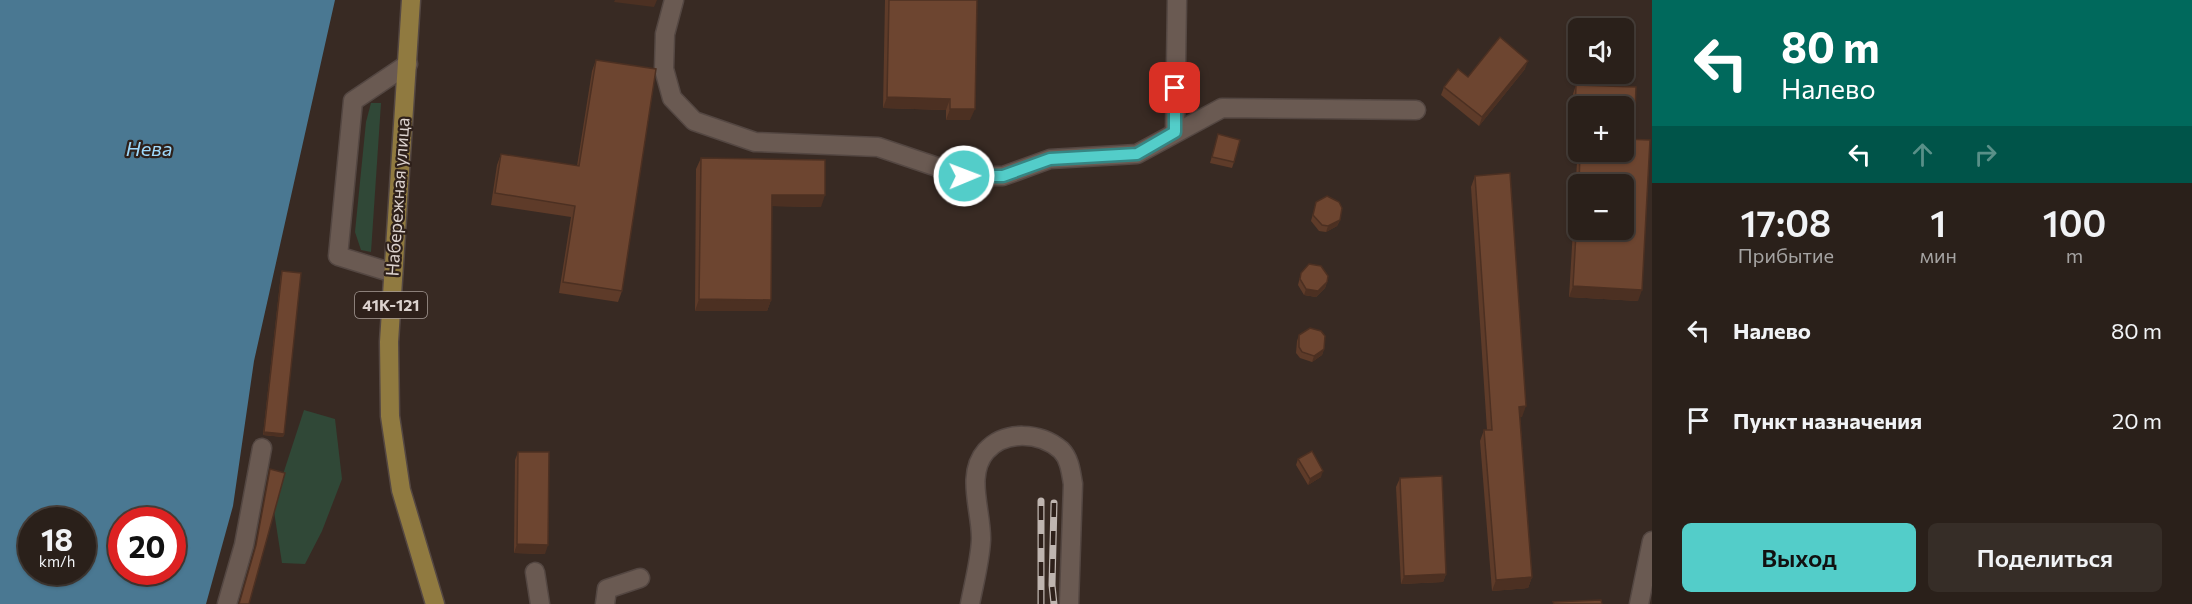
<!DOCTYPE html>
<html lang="ru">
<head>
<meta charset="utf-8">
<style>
	body { margin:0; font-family:Commissioner,sans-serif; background:#362d27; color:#f1f3f6; height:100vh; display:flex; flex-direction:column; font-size:22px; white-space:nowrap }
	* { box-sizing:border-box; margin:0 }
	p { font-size:20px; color:#a5a3a2 }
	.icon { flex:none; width:33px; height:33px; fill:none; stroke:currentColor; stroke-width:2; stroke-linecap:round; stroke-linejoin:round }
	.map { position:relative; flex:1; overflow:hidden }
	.side { display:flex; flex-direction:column; background:#2a201a; width:540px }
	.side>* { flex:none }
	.guide { background:#00695c; color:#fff; overflow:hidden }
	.controls { position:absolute; left:1568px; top:18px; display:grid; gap:12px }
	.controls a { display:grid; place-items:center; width:66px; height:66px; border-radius:9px; background:#2a201a; box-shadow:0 2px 4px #0004,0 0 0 2px #463e39; font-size:30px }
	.speed { position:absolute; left:18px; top:507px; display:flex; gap:12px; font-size:30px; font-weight:700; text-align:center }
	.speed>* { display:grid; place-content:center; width:78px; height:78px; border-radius:50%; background:#2a201a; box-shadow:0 2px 4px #0004,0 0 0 2px #463e39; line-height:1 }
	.speed small { font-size:15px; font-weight:400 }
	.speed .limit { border:9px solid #d22; background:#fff; color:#111 }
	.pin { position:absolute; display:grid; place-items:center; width:51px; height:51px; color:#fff; margin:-26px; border-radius:12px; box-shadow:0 3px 9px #0006 }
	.me { position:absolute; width:66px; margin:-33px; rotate:89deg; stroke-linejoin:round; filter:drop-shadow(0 0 4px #0008) }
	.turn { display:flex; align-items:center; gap:21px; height:126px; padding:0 30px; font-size:27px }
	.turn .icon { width:78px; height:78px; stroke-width:2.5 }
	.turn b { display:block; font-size:42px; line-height:51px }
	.lanes { display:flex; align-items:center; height:57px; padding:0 30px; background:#0003; justify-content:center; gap:30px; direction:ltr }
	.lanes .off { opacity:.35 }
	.eta { display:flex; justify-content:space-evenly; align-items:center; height:102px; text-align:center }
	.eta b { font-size:36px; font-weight:600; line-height:42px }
	.cta { display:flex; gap:12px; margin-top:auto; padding:12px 30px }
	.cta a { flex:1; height:69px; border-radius:9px; background:#53cdc9; color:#111; font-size:24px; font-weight:600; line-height:69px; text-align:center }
	.cta a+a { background:#362d27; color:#f1f3f6 }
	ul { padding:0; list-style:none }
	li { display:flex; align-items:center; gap:18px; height:90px; padding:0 30px }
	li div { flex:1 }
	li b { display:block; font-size:22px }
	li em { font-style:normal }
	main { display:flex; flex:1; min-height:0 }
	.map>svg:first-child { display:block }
	.green { fill:#304837 }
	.water { fill:#4a7892; fill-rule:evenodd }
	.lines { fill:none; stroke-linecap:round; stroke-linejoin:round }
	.minor-casing { stroke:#544742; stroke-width:21 }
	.major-casing { stroke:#544742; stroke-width:21 }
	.minor { stroke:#6a5a52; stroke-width:18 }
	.major { stroke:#907a40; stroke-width:18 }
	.rail-casing { stroke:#bfb5b0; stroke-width:7 }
	.rail { stroke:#2e201a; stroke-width:4.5; stroke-dasharray:14; stroke-linecap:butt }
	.wall { fill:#5e3b29; fill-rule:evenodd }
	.shaded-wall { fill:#4c3022 }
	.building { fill:#6d4530; stroke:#4c3022; stroke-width:1.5 }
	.route-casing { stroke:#368583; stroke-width:15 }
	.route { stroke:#53cdc9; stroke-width:10 }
	.labels { text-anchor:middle; stroke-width:4.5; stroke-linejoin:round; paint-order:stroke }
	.shield { fill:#2e201a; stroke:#a79c97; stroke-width:1.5 }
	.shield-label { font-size:16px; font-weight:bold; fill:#dbd1cd }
	.street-label { font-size:18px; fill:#dbd1cd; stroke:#2e201a }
	.water-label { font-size:20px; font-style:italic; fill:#9fd9fb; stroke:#2e201a }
</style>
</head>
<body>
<main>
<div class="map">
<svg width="1652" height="604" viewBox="0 0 1652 604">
	<rect width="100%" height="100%" fill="#382a23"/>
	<g class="green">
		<polygon points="371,103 381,103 371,252 361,250 355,232 366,122"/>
		<polygon points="304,410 335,419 342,479 322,531 305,564 282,563 273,505"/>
	</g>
	<path class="water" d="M0,0H335L254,361L233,506L206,604H0ZM32,520H82V572H32ZM122,520H172V572H122Z"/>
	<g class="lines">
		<g class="minor-casing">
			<g id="minor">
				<polyline points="674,0 665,34 664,69 672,98 694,121 755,142 878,147 964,176 1003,176 1050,159 1137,154 1222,108 1416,110"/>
				<polyline points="1175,132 1177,0"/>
				<polyline points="393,273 338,256 353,101 408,64"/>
				<polyline points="535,572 540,604"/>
				<polyline points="227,604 244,545 262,448"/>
				<polyline points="605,604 607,589 640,578"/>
				<path d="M970,604C974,583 980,561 981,540C982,512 965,475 986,451C1005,430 1040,432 1061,450C1070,459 1071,473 1073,484L1069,604"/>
				<polyline points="1639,604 1652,541"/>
			</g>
		</g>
		<g class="major-casing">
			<polyline id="major" points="411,0 389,342 390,416 401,490 435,604"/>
		</g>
		<use href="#minor" class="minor"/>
		<use href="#major" class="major"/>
		<g class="rail-casing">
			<g id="rail">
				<polyline points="1054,503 1052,585 1054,604"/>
				<polyline points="1041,604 1041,501"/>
			</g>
		</g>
		<use href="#rail" class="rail"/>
	</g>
	<g class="wall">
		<polygon points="885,0 977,0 970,120 946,120 946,110 883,108"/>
		<polygon points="596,60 622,291 618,302 559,293 571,217 491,205 497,165 501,154 577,166 592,71"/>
		<polygon points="1525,69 1479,126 1441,95 1444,87 1468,77"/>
		<polygon points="1576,85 1632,122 1572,120 1573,94"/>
		<polygon points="1218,134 1234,162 1232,168 1210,163"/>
		<path d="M1578,145V152H1623L1638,301L1569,297ZM1578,184H1623L1578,230Z"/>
		<polygon points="701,158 821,207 772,206 771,300 767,311 695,311 696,169"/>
		<polygon points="1475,176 1522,417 1520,417 1532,577 1528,588 1492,591 1480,441 1484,430 1487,430 1471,187"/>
		<polygon points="1316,202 1340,220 1337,226 1326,232 1319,231 1311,221"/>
		<polygon points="282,271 284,434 283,437 263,435 281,274"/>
		<polygon points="1301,273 1327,282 1325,288 1316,297 1304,295 1298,285"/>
		<polygon points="1299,335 1324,349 1322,355 1312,362 1300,358 1296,353 1297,341"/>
		<polygon points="518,452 545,554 514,553 515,460"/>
		<polygon points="1298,459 1321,477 1308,485 1296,465"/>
		<polygon points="1400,478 1446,574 1443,582 1401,584 1396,487"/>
	</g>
	<g class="shaded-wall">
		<polygon points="615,0 657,0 654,7 614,2"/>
		<polygon points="1528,61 1525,69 1479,126 1482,117"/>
		<polygon points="887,97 950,99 946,110 883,108"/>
		<polygon points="950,109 975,109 970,120 946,120"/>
		<polygon points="1575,112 1578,112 1578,121 1572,120"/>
		<polygon points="1623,113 1635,113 1632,122 1623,122"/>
		<polygon points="772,195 825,195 821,207 768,206"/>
		<polygon points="1340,220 1337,226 1326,232 1328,226"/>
		<polygon points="1327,282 1325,288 1316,297 1304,295 1306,289"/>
		<polygon points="1573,286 1642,290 1638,301 1569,297"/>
		<polygon points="699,299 771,300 767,311 695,311"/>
		<polygon points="1324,349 1322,355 1312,362 1314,356"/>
		<polygon points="1526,406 1522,417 1515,418 1519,407"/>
		<polygon points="264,432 284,434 283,437 263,435"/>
		<polygon points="1323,471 1321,477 1308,485 1310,479"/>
		<polygon points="517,544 548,545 545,554 514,553"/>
		<polygon points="1446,574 1443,582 1401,584 1404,576"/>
		<polygon points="1532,577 1528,588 1492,591 1496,580"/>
	</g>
	<g class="building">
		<polygon points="889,0 977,0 975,109 950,109 950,99 887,97"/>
		<polygon points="1500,37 1528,61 1482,117 1444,87 1458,69 1468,77"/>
		<polygon points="596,60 656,69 622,291 563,282 575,206 495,193 501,154 579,166"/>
		<polygon points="1576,85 1636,87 1635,113 1623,113 1623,106 1578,106 1578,112 1575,112"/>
		<polygon points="1218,134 1240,140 1234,162 1212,157"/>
		<polygon points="1623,139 1650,140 1642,290 1573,286 1578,198 1578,230 1623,230 1623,184 1579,184 1580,152 1623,152"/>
		<polygon points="701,158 825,160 825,195 772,195 771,300 699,299"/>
		<polygon points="1510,173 1526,406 1519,407 1532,577 1496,580 1484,430 1492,430 1475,176"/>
		<polygon points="1327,196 1339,202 1342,208 1340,220 1328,226 1322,225 1313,215 1316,202"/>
		<polygon points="1309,264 1321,266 1328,276 1327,282 1318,291 1306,289 1300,279 1301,273"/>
		<polygon points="282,271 301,273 284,434 264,432"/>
		<polygon points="1310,328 1321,331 1325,336 1324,349 1314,356 1302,352 1299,347 1299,335"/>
		<polygon points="1312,451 1323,471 1310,479 1298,459"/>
		<polygon points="518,452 549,452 548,545 517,544"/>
		<polygon points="270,469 285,473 249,604 239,604 256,545"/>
		<polygon points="1442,476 1446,574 1404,576 1400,478"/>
		<polygon points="1601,600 1602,604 1554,604 1553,602"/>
	</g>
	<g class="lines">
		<g class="route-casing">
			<polyline id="route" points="964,176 1003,176 1050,159 1137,154 1175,132 1175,88"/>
		</g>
		<use href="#route" class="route"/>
	</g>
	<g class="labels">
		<rect class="shield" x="355" y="292" width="72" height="26" rx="4.5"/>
		<g class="shield-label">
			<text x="391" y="311">41К-121</text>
		</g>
		<g class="street-label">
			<text transform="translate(398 197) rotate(-86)" y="6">Набережная улица</text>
		</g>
		<g class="water-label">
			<text x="149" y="156">Нева</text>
		</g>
	</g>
</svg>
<div class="controls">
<a><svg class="icon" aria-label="sound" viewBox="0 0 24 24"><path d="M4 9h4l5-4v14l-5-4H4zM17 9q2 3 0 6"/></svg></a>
<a>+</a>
<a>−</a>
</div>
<div class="speed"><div>18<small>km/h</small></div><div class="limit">20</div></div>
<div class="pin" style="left:1175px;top:88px;background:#d93025"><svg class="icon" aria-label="arrive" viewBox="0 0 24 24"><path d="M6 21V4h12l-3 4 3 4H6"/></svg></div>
<svg class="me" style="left:964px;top:176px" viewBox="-20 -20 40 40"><circle r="17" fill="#53cdc9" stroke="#fff" stroke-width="3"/><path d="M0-11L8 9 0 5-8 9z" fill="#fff"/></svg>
</div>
<section class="side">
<div class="guide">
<div class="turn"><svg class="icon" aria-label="left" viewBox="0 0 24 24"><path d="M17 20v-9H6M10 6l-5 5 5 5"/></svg><div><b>80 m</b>Налево</div></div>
<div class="lanes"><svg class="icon" aria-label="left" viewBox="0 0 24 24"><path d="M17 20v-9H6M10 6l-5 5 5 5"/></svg><svg class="icon off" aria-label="ahead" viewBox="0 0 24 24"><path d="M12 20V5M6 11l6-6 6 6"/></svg><svg class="icon off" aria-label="right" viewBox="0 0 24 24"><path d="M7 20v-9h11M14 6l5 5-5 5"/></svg></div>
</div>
<div class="eta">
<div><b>17:08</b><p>Прибытие</p></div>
<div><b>1</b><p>мин</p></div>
<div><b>100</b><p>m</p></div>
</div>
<ul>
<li><svg class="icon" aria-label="left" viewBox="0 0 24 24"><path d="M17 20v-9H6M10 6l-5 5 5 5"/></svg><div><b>Налево</b></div><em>80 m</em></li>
<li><svg class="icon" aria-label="arrive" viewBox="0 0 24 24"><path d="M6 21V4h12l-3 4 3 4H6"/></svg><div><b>Пункт назначения</b></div><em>20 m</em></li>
</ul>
<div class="cta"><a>Выход</a><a>Поделиться</a></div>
</section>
</main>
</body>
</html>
